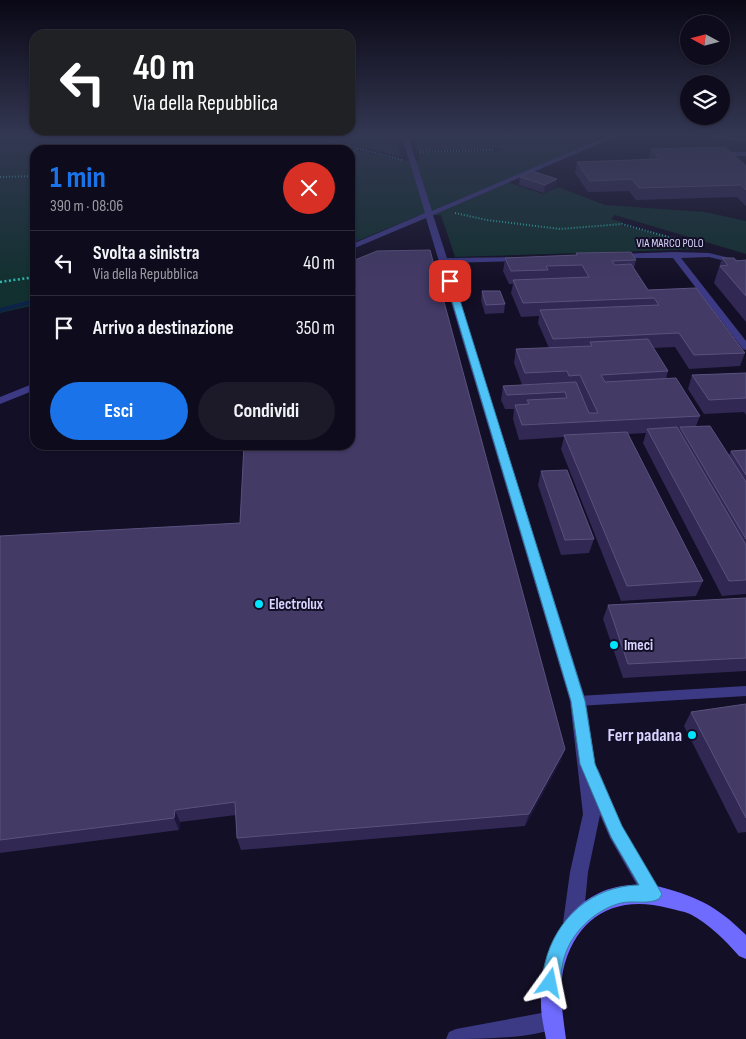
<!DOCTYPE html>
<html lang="it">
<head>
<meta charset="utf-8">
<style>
	body { margin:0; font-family:"Sofia Sans Condensed",sans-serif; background:#1c1929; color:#f1f3f6; height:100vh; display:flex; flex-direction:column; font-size:19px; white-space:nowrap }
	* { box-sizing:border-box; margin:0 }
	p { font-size:16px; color:#9b9ba3 }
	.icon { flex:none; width:28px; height:28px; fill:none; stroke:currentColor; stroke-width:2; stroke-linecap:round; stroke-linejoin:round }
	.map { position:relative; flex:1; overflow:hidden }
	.details { position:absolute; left:30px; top:145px; width:325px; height:305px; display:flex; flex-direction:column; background:#0e0b1c; border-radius:15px; box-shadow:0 1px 4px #0004,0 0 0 1px #2e2b3b }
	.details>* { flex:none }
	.banner { position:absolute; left:30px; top:30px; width:325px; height:105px; border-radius:15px; box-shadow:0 1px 4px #0004,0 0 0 1px #2e2b3b; background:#202124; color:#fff; overflow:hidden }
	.needle { width:32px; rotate:277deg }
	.controls { position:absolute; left:680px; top:15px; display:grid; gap:10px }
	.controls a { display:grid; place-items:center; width:50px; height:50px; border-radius:50%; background:#0e0b1c; box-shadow:0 1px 4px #0004,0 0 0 1px #2e2b3b; font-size:25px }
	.pin { position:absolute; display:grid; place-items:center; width:42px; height:42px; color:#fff; margin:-21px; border-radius:10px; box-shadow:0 2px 8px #0006 }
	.me { position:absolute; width:55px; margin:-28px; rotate:12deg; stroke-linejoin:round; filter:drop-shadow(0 0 4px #0008) }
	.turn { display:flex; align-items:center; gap:18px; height:105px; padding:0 20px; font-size:22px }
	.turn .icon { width:65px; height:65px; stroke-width:2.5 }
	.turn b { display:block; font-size:35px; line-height:42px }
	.round { display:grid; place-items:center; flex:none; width:52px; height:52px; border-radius:26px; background:#1c1929 }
	.overview { display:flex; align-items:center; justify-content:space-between; height:85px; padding:0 20px }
	h1 { font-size:30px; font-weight:700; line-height:38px; color:#1a73e8 }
	.primary-button { display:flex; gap:10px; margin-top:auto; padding:10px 20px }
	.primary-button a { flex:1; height:58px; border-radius:30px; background:#1a73e8; color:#fff; font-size:20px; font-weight:700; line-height:58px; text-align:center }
	.primary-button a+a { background:#1c1929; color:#f1f3f6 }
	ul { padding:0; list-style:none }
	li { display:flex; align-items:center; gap:15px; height:65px; padding:0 20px; border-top:1px solid #2e2b3b }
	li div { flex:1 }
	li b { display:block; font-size:19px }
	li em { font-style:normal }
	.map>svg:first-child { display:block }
	.green { fill:#12302f }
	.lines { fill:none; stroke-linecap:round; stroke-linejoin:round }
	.stream-far1 { stroke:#0c2248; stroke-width:3 }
	.stream { stroke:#0c2248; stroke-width:4 }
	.path-far1 { stroke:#2fb8b0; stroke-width:2; stroke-dasharray:1 2; stroke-linecap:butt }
	.path { stroke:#2fb8b0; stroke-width:2.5; stroke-dasharray:2 2.5; stroke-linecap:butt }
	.lane { fill:#3d3a85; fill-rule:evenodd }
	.street { fill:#3d3a85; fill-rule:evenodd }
	.secondary { fill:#6f6bff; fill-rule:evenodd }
	.wall { fill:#312854 }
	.shaded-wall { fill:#1d163a }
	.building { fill:#433a66; stroke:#5a527e }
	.route { fill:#4fc3f7; stroke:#337fa1 }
	.poi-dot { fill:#00e5ff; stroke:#130f26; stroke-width:2 }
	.labels { text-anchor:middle; stroke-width:4; stroke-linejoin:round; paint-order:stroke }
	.far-street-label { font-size:12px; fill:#d9d4ff; stroke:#130f26 }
	.poi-label { font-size:15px; font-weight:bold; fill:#d9d4ff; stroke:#130f26; text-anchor:start }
	.near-poi-label { font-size:18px; font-weight:bold; fill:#d9d4ff; stroke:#130f26; text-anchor:end }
</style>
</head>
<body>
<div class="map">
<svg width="746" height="1039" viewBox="0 0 746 1039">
	<rect width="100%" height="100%" fill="#130f26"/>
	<g class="green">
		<polygon points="0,136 298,136 401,161 420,160 418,153 502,151 500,149 418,151 413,136 571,136 593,143 507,182 543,194 558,187 605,205 705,212 746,221 746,254 615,215 611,219 622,222 621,225 668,237 704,249 455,257 441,215 420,215 350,244 350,150 35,150 35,305 0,313"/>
		<polygon points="320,136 396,136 401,157"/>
	</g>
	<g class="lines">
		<polyline class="stream-far1" points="351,242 356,239"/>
		<g class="stream">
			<polyline points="350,242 353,240"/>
			<polyline points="0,310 35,301"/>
		</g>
		<g class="path-far1">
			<polyline points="311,136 402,160"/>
			<polyline points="420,152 493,150"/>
			<polyline points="350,155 358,148"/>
			<polyline points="0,177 35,176"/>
			<polyline points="455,213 487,220 560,229 622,224 686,242"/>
		</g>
		<g class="path">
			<polyline points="681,240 694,244"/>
			<polyline points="0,282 35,277"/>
		</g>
		<polygon class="lane" points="746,686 746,696 578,706 574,704 573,701 574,698 578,696"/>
		<g class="street">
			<polygon points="402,136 408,136 432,211 608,136 617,136 433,215 447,258 520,257 524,259 520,261 448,263 586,701 596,769 598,769 622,826 662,894 660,901 653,903 646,901 610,838 600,815 588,872 583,923 580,930 573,933 566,930 563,923 570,872 583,814 570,701 426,218 350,250 350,245 425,213"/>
			<polygon points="711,136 746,138 746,142 714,138"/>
			<polygon points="746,152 746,156 716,156 713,154 716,152"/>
			<polygon points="674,252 709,253 746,262 746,266 709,257 681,258 746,341 746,350 743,349 673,258 617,258 613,256 617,254"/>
			<polygon points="35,383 35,390 0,404 0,397"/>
			<path d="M552,1011L559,1014L562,1021L559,1028C524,1039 483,1039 446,1039L449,1032L456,1029Z"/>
		</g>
		<path class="secondary" d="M653,885C695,896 715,904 746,935V959L739,956C725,940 709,924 690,914C683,911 675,910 668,908C615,894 575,917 563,971C559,993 563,1017 566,1039H546C544,1028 541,1016 541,1005C539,953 566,895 622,886C632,884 643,885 653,885Z"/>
	</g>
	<g class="wall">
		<polygon points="651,149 746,166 746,206 737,197 636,200 629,191 588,192 575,173 577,162 648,160"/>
		<polygon points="520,177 557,179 555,187 544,193 519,185"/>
		<polygon points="576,253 636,260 634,268 648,290 745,353 740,366 689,369 675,347 653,348 668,371 666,379 700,416 696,426 729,455 731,451 746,450 746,594 722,596 643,443 646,433 628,434 703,581 696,596 621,601 561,449 564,437 519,440 513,419 514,409 505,409 501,400 503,386 522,385 514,363 516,349 549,348 538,323 539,316 521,317 511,293 513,284 509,284 503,271 505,258 576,255"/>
		<polygon points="722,258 736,261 746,260 746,322 714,283"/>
		<polygon points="482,291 505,304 504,313 485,314 481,300"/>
		<polygon points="746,373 746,415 744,412 704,414 688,389 692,375"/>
		<polygon points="541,471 594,539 589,553 561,555 538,485"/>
		<polygon points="240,523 565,749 560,762 525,826 241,850 237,838 236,815 180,822 179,830 0,853 0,536"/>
		<polygon points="746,598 746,671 623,678 603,619 608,605"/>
		<polygon points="746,704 746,832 738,833 684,726 691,712"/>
	</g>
	<g class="shaded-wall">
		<polygon points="557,179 555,187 544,193 545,185"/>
		<polygon points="565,749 560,762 525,826 529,814"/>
		<polygon points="175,810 180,822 179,830 174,818"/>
	</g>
	<g class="building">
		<polygon points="725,147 746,166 746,190 741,185 639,188 632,179 590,181 577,162 660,159 651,149"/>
		<polygon points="532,171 557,179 545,185 520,177"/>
		<polygon points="430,250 565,749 529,814 237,838 235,802 175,810 174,818 0,840 0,536 240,523 244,445 350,445 350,262 377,251"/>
		<polygon points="631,252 636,260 612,261 615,265 631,264 648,290 696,288 745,353 694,355 679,333 553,339 540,310 659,305 654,298 523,303 513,280 589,277 582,265 546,266 548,270 511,271 505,258 577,255 576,253"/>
		<polygon points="722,258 734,258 736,261 746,260 746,296 720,266 728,265"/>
		<polygon points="482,291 500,291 505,304 486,305"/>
		<polygon points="648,339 668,371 601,375 605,382 676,378 700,416 522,425 515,405 529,404 527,400 567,398 565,392 507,395 503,386 576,382 589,413 598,413 580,375 569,376 567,371 525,373 516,349 592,346 590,342"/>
		<polygon points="746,373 746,398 709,400 692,375"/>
		<polygon points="710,426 746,482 746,539 680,427"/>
		<polygon points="677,427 746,545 746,580 729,581 647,429"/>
		<polygon points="627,432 703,581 627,586 564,435"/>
		<polygon points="746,450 746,475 731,451"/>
		<polygon points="567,470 594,539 565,540 541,471"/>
		<polygon points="746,598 746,658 628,664 608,605"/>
		<polygon points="746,704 746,818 691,712"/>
	</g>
	<linearGradient id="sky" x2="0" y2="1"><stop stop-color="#0a0815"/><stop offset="0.48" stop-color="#333752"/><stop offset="1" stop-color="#333752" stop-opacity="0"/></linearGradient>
	<rect width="746" height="282" fill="url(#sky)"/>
	<path class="route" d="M450,278L454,281L585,701L595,764L622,826L662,894L659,899C647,905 634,900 621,903C597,909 575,929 566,952C561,964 562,977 557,989L550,992L544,989C540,980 543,972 545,963C556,918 592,886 639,885L611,837L580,764L571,701L446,281Z"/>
	<g class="poi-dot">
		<circle cx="259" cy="604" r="5"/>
		<circle cx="614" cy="645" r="5"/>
		<circle cx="692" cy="735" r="5"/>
	</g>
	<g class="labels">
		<g class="far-street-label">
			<text x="670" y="247">VIA MARCO POLO</text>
		</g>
		<g class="poi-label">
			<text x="269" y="609">Electrolux</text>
			<text x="624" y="650">Imeci</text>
		</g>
		<g class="near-poi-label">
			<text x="682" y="741">Ferr padana</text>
		</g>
	</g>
</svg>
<div class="controls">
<a><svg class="needle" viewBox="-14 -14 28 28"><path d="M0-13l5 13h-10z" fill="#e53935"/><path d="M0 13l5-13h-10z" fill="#9b9ba3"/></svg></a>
<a><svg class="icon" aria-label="layers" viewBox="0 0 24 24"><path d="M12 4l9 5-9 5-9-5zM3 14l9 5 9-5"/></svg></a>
</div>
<div class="pin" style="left:450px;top:281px;background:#d93025"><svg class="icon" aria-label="arrive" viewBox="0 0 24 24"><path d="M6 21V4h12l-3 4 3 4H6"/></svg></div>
<svg class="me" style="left:550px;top:983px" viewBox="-20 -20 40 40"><path d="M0-17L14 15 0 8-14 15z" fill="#4fc3f7" stroke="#fff" stroke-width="4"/></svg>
<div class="banner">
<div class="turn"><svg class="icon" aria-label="left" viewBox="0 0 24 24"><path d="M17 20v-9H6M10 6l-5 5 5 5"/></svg><div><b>40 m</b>Via della Repubblica</div></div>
</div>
<section class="details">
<div class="overview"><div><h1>1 min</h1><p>390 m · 08:06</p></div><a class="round" style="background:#d93025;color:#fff"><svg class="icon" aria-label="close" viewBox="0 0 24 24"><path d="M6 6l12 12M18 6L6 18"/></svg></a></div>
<ul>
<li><svg class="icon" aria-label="left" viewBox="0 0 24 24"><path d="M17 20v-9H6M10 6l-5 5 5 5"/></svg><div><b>Svolta a sinistra</b><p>Via della Repubblica</p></div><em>40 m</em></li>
<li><svg class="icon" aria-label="arrive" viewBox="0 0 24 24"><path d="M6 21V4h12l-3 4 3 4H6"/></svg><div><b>Arrivo a destinazione</b></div><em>350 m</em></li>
</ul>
<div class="primary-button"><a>Esci</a><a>Condividi</a></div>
</section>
</div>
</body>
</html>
